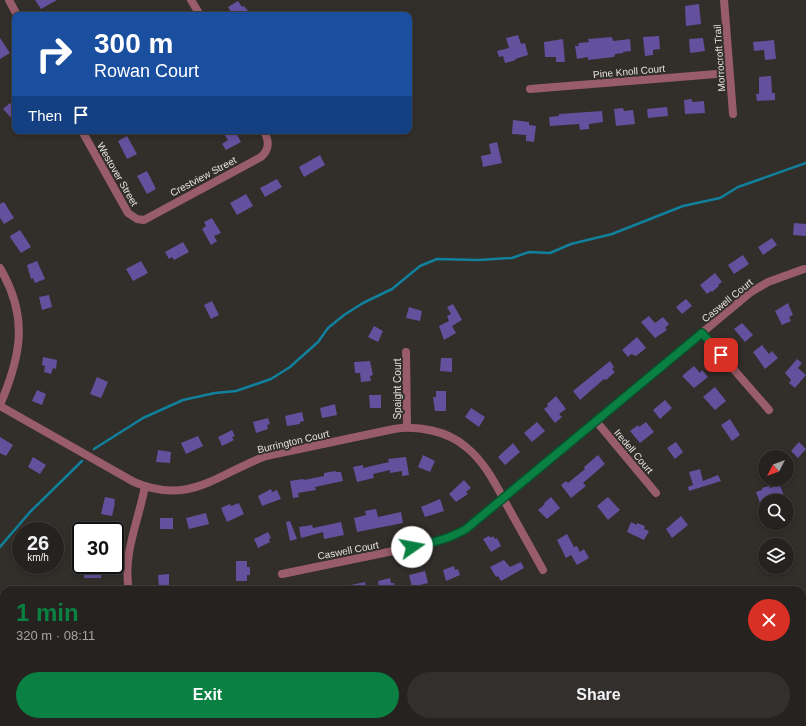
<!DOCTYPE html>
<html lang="en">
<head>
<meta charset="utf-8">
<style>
	body { margin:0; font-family:Helvetica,sans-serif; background:#322f2d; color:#f1f3f6; height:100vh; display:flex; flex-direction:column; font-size:15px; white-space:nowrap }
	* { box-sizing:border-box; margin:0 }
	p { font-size:13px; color:#a4a4a5 }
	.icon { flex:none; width:22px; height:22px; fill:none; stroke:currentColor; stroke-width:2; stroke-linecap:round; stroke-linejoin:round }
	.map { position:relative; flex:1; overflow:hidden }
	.panel { position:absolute; left:0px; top:586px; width:806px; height:140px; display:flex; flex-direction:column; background:#262220; border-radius:12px 12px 0 0; box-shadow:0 2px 6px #0003,0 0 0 1px #423f3e }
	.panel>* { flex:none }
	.banner { position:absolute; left:12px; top:12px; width:400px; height:122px; border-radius:8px; box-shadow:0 2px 6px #0003,0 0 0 1px #423f3e; background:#1a4fa0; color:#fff; overflow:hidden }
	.needle { width:26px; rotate:228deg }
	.buttons { position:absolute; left:758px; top:450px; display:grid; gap:8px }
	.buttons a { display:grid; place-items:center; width:36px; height:36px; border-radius:50%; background:#262220; box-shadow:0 2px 6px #0003,0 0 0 1px #423f3e; font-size:20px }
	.speed { position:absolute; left:12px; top:522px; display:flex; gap:8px; font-size:20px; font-weight:700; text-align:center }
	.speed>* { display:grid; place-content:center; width:52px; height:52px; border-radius:50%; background:#262220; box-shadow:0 2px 6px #0003,0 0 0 1px #423f3e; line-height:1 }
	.speed small { font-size:10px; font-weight:400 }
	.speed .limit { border:2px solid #111; border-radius:6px; background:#fff; color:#111 }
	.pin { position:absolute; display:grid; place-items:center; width:34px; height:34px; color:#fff; margin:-17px; border-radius:8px; box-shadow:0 2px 6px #0006 }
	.me { position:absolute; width:44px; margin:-22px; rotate:78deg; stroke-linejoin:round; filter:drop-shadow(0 0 3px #0008) }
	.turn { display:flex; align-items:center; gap:14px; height:84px; padding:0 16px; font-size:18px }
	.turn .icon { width:52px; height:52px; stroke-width:2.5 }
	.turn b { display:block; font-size:28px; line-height:34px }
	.then { display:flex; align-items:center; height:38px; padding:0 16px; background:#0003; gap:8px; font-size:15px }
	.round { display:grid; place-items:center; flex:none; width:42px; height:42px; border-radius:21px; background:#322f2d }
	.head { display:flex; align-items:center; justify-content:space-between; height:68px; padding:0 16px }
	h1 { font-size:24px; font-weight:700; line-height:30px; color:#0b8043 }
	.primary-button { display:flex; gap:8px; margin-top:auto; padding:8px 16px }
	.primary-button a { flex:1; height:46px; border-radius:24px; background:#0b8043; color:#fff; font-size:16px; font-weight:700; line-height:46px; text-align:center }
	.primary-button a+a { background:#322f2d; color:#f1f3f6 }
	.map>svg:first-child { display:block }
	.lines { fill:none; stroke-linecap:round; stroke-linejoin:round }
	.stream { stroke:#11809c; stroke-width:2.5 }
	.building { fill:#65509e }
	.minor { stroke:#995c6a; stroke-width:8 }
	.route-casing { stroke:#07532c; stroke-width:10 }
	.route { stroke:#0b8043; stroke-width:7 }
	.labels { text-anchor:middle; stroke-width:4; stroke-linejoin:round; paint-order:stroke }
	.street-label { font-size:10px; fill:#e4e1df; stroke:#322e2a }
</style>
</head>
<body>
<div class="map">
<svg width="806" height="726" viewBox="0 0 806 726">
	<rect width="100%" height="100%" fill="#322e2a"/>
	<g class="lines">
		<g class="stream">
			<polyline points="94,449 143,418 183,400 215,393 236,391 271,379 290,367 318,342 328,328 344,315 363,303 392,289 420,266 437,259 479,260 512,258 529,252 550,253 571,244 612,234 683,206 720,198 738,187 806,163"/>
			<polyline points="0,547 30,512 82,461"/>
		</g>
	</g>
	<g class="building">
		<polygon points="35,0 57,0 41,9"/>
		<polygon points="238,1 242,7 244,6 249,12 244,15 233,15 228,7"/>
		<polygon points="699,4 701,24 686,26 685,6"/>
		<polygon points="518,35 521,44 525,43 528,55 515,59 516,60 505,63 503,56 499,57 497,51 509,48 506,38"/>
		<polygon points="659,36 660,49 653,50 653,55 645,56 643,37"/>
		<polygon points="612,37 613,41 630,39 631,51 623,52 623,53 615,54 614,57 588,60 588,57 577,59 575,46 579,46 578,43 589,42 588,39"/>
		<polygon points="0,38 10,53 0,59"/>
		<polygon points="703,38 705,51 690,53 689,39"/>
		<polygon points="563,39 565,62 556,62 556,57 545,57 544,42"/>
		<polygon points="774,40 776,59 765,60 764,50 754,51 753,42"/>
		<polygon points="771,76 772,93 775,93 775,100 757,101 756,94 759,94 759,77"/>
		<polygon points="692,99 692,102 704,101 705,113 685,114 684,100"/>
		<polygon points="10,103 15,108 15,122 3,109"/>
		<polygon points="667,107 668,116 648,118 647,109"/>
		<polygon points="623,108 624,111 633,110 635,124 616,126 614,109"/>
		<polygon points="602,111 603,122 589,124 589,129 580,130 579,124 550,126 549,117 559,116 559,114"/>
		<polygon points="513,120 529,122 529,125 536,126 534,142 526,141 526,135 512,134"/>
		<polygon points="222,131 235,131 241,142 226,150 222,144 228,140"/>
		<polygon points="127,136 137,154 127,159 118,141"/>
		<polygon points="497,142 502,163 483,167 481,156 491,154 489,144"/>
		<polygon points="320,155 325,165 304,177 299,167"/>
		<polygon points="147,171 156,189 147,194 137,176"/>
		<polygon points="277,179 282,187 265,197 260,188"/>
		<polygon points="246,194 253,206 237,215 230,203"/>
		<polygon points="4,202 14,218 4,224 0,218 0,204"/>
		<polygon points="212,218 221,233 214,236 217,241 211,245 202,229 206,226 204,222"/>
		<polygon points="794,223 806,224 806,236 793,235"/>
		<polygon points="20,230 31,247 21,253 10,237 10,236"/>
		<polygon points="772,238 777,245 763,255 758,247"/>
		<polygon points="183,242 189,252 174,260 172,257 169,259 165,252"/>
		<polygon points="743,255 749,264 734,274 728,265"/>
		<polygon points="37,261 45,279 35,283 33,278 31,279 27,265"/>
		<polygon points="141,261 148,273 133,281 126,269"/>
		<polygon points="715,273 722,282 718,285 719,286 712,292 711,291 707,294 700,285"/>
		<polygon points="49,295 52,307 42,310 39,297"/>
		<polygon points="686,299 692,306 682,314 676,307"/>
		<polygon points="212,301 219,315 211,319 204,305"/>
		<polygon points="788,303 793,315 789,317 791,321 782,325 775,311"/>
		<polygon points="453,304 462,320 452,326 456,333 444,340 439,326 449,321 447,316 451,314 447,307"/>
		<polygon points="409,307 422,311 420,321 406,318"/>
		<polygon points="649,316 655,323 663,317 669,324 665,328 667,330 655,338 641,322"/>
		<polygon points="742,323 753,335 745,342 734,329"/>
		<polygon points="374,326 383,331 378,342 368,337"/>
		<polygon points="637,337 646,348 636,356 631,354 628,357 622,350"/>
		<polygon points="762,345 769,354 772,351 778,358 765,369 753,352"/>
		<polygon points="43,357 57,360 56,369 53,368 51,374 44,372 45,366 42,365"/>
		<polygon points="441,358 452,358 452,372 440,371"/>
		<polygon points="797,359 802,363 798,368 806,375 795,388 789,383 791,380 785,373"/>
		<polygon points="370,361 373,375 370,376 371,381 361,382 360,373 355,373 354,362"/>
		<polygon points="610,361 614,367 612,369 615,372 606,380 604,379 580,400 573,391"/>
		<polygon points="694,366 700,373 702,370 708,377 694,388 682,376"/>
		<polygon points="97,377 108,382 101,398 90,394"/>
		<polygon points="715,387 726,401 715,410 703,397"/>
		<polygon points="37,390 46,394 42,405 32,401"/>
		<polygon points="436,391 446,391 446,411 435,411 433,397 436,397"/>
		<polygon points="369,395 381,395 381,408 370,408"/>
		<polygon points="556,396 566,409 559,414 562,417 555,423 544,409 548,406 547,404"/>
		<polygon points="665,400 672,408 660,419 653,410"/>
		<polygon points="335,404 337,415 322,418 320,408"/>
		<polygon points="471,408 485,417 479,427 465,417"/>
		<polygon points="302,412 304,421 300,422 300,424 287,426 285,416"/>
		<polygon points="268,418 270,424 267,425 268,429 256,433 253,422"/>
		<polygon points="730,419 740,435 732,441 721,425"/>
		<polygon points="537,422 545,431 532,442 524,433"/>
		<polygon points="646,422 654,432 640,443 630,431 638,425 639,427"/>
		<polygon points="232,430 235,436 232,437 234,440 222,446 218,437"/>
		<polygon points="198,436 203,446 186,454 181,443"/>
		<polygon points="0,437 13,445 6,456 0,453"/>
		<polygon points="676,442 683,452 675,459 667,448"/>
		<polygon points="799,442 806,449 798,458 791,451"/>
		<polygon points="513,443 520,452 505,465 498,457"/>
		<polygon points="158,450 171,452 170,463 156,462"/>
		<polygon points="423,455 435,461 430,472 418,467"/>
		<polygon points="598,455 605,464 583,483 586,486 571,498 561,485 566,481 568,483 585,469 584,467"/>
		<polygon points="33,457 46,465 40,474 28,467"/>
		<polygon points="406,457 409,475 402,476 402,471 390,473 390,470 373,474 374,478 357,482 353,467 363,465 363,468 389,462 388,459"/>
		<polygon points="700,469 703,481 718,475 721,481 689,491 688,487 693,485 689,472"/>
		<polygon points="335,471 336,472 341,472 343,481 315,487 316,490 298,493 299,497 293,498 290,481 303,479 304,480 324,476 324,473"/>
		<polygon points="464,480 471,488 466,492 468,494 456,502 449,494"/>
		<polygon points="780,485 785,499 778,501 765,501 765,514 764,514 756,492 762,490 762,488 769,486 770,488"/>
		<polygon points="271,489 272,492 277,490 281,499 262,506 258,496"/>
		<polygon points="105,497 115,499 114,503 115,503 112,516 101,514"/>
		<polygon points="551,497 560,508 547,519 538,510 545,504 544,503"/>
		<polygon points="608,497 620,510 608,520 597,506"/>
		<polygon points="440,499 444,511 425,517 421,507"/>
		<polygon points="239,503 244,514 227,522 221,508 230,504 231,506"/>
		<polygon points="376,509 378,517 401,512 403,523 357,532 354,518 366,515 365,511"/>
		<polygon points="206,513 209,524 189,529 186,518"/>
		<polygon points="681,516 688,525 672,538 666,529"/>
		<rect x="160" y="518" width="13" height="11"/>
		<polygon points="290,521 297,539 290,541 286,522"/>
		<polygon points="341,522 344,535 324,539 323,532 301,538 299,527 312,525 313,528"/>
		<polygon points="631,522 637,525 637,523 645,526 644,529 649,531 644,540 627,532"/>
		<polygon points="268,532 271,538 269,539 270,542 258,548 254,539"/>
		<polygon points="567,534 574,547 577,546 580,552 584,549 589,558 577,565 571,555 566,558 557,540"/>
		<polygon points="489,536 491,538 493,536 495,539 497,538 501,546 491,552 483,539"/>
		<polygon points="504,560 510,567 521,562 524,568 501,581 498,576 496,577 490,567"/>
		<polygon points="236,561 247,561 247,567 250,567 250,575 247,575 247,581 236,581"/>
		<polygon points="89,565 102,566 101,578 84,578 84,568 89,568"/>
		<polygon points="454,566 455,570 458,569 460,575 446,581 443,570"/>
		<polygon points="425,571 428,583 412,587 409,575"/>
		<polygon points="169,574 169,587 159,587 158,575"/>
		<polygon points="390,578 391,583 394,583 395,589 379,590 378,581"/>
		<polygon points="365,582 367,590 341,590 341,587"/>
	</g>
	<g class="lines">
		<g class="minor">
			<polyline points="9,0 17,15"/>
			<polyline points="191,0 200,15"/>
			<polyline points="724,0 733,114"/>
			<polyline points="530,89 729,73"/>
			<path d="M82,131L128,213L137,219L144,220L261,157C270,149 269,141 264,131"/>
			<path d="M0,268C29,317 21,356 0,405"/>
			<polyline points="702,333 769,410"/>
			<polyline points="406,352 407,427"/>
			<path d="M0,406L134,482C190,506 217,474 266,456L394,429C417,425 448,431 466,447C486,463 497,487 509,509C520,529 532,550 543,570"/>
			<polyline points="596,421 656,493"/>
			<polyline points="282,574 427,544 449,538 466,529 751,292 768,282 804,269"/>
			<path d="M129,590C122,555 139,520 145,486"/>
		</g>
	</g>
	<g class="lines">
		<g class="route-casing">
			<path id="route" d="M412,547C431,543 449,539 466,529L702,333L721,355"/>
		</g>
		<use href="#route" class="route"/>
	</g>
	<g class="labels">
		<g class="street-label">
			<text transform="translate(719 58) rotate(-94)" y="4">Morrocroft Trail</text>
			<text transform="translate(629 71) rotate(-5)" y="4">Pine Knoll Court</text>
			<text transform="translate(118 174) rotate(60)" y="4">Westover Street</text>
			<text transform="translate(203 176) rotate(-28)" y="4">Crestview Street</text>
			<text transform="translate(727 300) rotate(-39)" y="4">Caswell Court</text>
			<text transform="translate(397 389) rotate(-90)" y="4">Spaight Court</text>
			<text transform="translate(293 441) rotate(-13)" y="4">Burrington Court</text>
			<text transform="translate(634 451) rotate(50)" y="4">Iredell Court</text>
			<text transform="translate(348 550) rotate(-11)" y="4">Caswell Court</text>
		</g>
	</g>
</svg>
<div class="buttons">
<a><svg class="needle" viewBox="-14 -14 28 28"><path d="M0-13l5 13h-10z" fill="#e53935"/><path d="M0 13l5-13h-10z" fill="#a4a4a5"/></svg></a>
<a><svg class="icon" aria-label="search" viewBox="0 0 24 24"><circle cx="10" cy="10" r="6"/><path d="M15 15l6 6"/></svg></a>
<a><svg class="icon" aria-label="layers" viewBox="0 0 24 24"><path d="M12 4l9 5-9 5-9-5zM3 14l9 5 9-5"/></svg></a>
</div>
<div class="speed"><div>26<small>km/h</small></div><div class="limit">30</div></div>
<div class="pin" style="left:721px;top:355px;background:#d93025"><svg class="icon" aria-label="arrive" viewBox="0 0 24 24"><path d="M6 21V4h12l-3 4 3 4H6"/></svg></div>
<svg class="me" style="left:412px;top:547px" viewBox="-20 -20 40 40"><circle r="19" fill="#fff"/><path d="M0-13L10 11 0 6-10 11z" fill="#0b8043"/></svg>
<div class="banner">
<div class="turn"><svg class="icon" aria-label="right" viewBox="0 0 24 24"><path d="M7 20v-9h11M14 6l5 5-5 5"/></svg><div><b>300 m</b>Rowan Court</div></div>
<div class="then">Then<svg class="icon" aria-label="arrive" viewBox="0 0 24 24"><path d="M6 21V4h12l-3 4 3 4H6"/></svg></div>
</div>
<section class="panel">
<div class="head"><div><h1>1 min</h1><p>320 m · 08:11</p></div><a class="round" style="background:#d93025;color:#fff"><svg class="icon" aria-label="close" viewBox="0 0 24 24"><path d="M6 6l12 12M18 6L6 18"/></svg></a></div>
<div class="primary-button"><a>Exit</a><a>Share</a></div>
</section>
</div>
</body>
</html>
